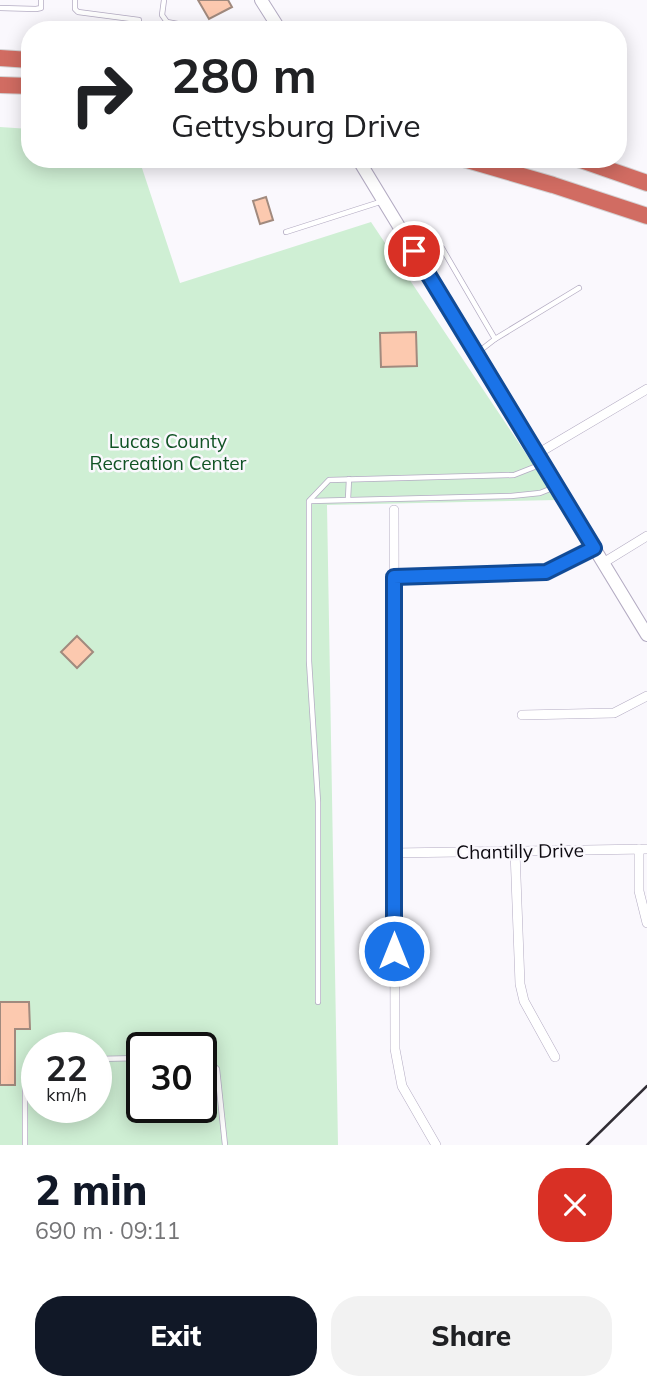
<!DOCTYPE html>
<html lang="en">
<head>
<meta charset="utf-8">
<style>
	body { margin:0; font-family:Mulish,sans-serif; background:#f2f2f2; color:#202124; height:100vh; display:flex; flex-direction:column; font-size:26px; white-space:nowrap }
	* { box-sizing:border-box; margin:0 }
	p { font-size:23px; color:#757577 }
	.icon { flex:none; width:38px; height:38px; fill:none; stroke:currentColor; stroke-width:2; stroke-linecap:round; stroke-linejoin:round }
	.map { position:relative; height:1145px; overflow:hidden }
	.side { display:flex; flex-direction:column; background:#fff; flex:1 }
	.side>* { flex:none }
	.banner { position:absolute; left:21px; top:21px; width:606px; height:147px; border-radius:28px; box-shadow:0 4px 18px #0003; background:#fff; color:#202124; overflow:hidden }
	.speed { position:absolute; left:21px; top:1032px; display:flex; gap:14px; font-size:35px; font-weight:700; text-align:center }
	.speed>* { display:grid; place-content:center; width:91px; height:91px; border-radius:50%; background:#fff; box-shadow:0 4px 18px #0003; line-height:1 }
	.speed small { font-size:18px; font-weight:400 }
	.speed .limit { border:4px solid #111; border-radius:10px; background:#fff; color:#111 }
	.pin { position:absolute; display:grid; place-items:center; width:60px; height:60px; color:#fff; margin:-30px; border:4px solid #fff; border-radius:50%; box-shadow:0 2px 7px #0007 }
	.me { position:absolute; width:77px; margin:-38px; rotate:0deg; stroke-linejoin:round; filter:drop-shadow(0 0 5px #0008) }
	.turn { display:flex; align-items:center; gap:24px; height:147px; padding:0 35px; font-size:32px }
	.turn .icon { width:91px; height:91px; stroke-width:2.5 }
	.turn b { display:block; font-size:49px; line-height:60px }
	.round { display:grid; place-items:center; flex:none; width:74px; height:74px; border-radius:28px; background:#f2f2f2 }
	.headline { display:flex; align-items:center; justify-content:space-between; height:119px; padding:0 35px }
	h1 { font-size:42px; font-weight:800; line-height:52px; color:#111827 }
	.primary-button { display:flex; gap:14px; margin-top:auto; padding:14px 35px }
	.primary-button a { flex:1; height:80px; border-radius:28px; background:#111827; color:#fff; font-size:28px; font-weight:800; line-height:80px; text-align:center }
	.primary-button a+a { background:#f2f2f2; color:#202124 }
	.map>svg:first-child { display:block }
	.green { fill:#cfefd4; fill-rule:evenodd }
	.building { fill:#fcc9af; stroke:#a18a7e; stroke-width:2 }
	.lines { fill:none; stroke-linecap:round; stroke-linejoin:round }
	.lane-casing { stroke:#b4acc3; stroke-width:6 }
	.street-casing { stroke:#b4acc3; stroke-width:10 }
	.secondary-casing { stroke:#b4acc3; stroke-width:14 }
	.highway-casing { stroke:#d3d3d4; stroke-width:18 }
	.lane { stroke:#fff; stroke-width:4.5 }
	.street { stroke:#fff; stroke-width:9 }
	.secondary { stroke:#fff; stroke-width:12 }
	.highway { stroke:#d16c62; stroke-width:16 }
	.rail { stroke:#312e35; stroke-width:2.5 }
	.route-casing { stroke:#114b97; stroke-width:18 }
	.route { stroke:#1a73e8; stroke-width:12 }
	.labels { text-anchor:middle; stroke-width:5; stroke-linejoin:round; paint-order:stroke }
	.park-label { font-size:19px; fill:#115325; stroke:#faf8fd }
	.street-label { font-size:19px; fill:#0d0a11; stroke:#faf8fd }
</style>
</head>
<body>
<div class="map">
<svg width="647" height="1145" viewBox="0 0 647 1145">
	<rect width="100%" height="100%" fill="#faf8fd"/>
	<path class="green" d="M0,127L30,129V159H139L180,283L371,222L557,500L327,505L338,1145H0ZM37,1048H96V1108H37ZM142,1048H201V1108H142Z"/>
	<g class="building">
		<polygon points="198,0 228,0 232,7 209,19"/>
		<polygon points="266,197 273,220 260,224 253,201"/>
		<polygon points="416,332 417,366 381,367 380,333"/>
		<polygon points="77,636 93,652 77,668 61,652"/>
		<polygon points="0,1002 29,1002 30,1029 15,1029 15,1085 0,1085"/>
		<rect x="201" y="1074" width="9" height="26"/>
	</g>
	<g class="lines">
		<g class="lane-casing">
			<g id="lane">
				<polyline points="75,0 75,9 78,12 139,20"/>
				<polyline points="164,0 162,15 167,22 210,30"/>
				<polyline points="0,8 36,9 41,8 41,0"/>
				<polyline points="286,232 383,201"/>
				<polyline points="415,251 428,244 442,248 495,339 579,288"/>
				<polyline points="477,353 495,339"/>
				<polyline points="348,499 349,479"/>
				<polyline points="310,501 511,496 540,493 555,487"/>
				<polyline points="318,1002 318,802 309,661 309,501 329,480 514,475 542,464"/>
				<polyline points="201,1058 209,1061 217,1069 225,1145"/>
				<polyline points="96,1059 142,1058"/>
				<polyline points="25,1145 25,1074 28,1068 37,1067"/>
			</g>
		</g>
		<g class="street-casing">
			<g id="street">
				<polyline points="537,454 647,389"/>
				<polyline points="394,510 395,1049 402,1086 436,1145"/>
				<polyline points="603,563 647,536"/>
				<polyline points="394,577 536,574 554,570 594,548"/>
				<polyline points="522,715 614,713 647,696"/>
				<polyline points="639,849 639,891 647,923"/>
				<polyline points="515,851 520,984 524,1001 555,1057"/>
				<polyline points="393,853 647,849"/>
			</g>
		</g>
		<g class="secondary-casing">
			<g id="secondary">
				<polyline points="261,0 280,30"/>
				<polyline points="358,159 647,635"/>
			</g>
		</g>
		<g class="highway-casing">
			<g id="highway">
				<polyline points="0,58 30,60"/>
				<polyline points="0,85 30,86"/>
				<polyline points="464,159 553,185 647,216"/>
				<polyline points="578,159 647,183"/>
			</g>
		</g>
		<use href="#lane" class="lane"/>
		<use href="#street" class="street"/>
		<use href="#secondary" class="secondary"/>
		<use href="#highway" class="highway"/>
		<polyline class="rail" points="587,1145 647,1086"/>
	</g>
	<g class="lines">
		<g class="route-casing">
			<polyline id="route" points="394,951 394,577 546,572 594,548 414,251"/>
		</g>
		<use href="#route" class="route"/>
	</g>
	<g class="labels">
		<g class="park-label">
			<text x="168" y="448">Lucas County<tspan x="168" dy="22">Recreation Center</tspan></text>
		</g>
		<g class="street-label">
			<text transform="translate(520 851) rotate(-1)" y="7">Chantilly Drive</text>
		</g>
	</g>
</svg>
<div class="speed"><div>22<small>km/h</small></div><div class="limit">30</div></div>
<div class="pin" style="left:414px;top:251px;background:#d93025"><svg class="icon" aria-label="arrive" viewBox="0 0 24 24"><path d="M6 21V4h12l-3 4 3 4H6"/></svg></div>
<svg class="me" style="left:394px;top:951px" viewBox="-20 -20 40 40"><circle r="17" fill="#1a73e8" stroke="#fff" stroke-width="3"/><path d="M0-11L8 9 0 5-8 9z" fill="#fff"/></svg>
<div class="banner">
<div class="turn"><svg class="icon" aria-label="right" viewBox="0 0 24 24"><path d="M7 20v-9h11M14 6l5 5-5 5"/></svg><div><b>280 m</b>Gettysburg Drive</div></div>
</div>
</div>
<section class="side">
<div class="headline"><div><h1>2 min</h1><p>690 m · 09:11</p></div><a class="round" style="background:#d93025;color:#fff"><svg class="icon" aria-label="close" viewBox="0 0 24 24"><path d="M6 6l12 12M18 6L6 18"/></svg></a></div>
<div class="primary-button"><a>Exit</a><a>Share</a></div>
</section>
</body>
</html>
